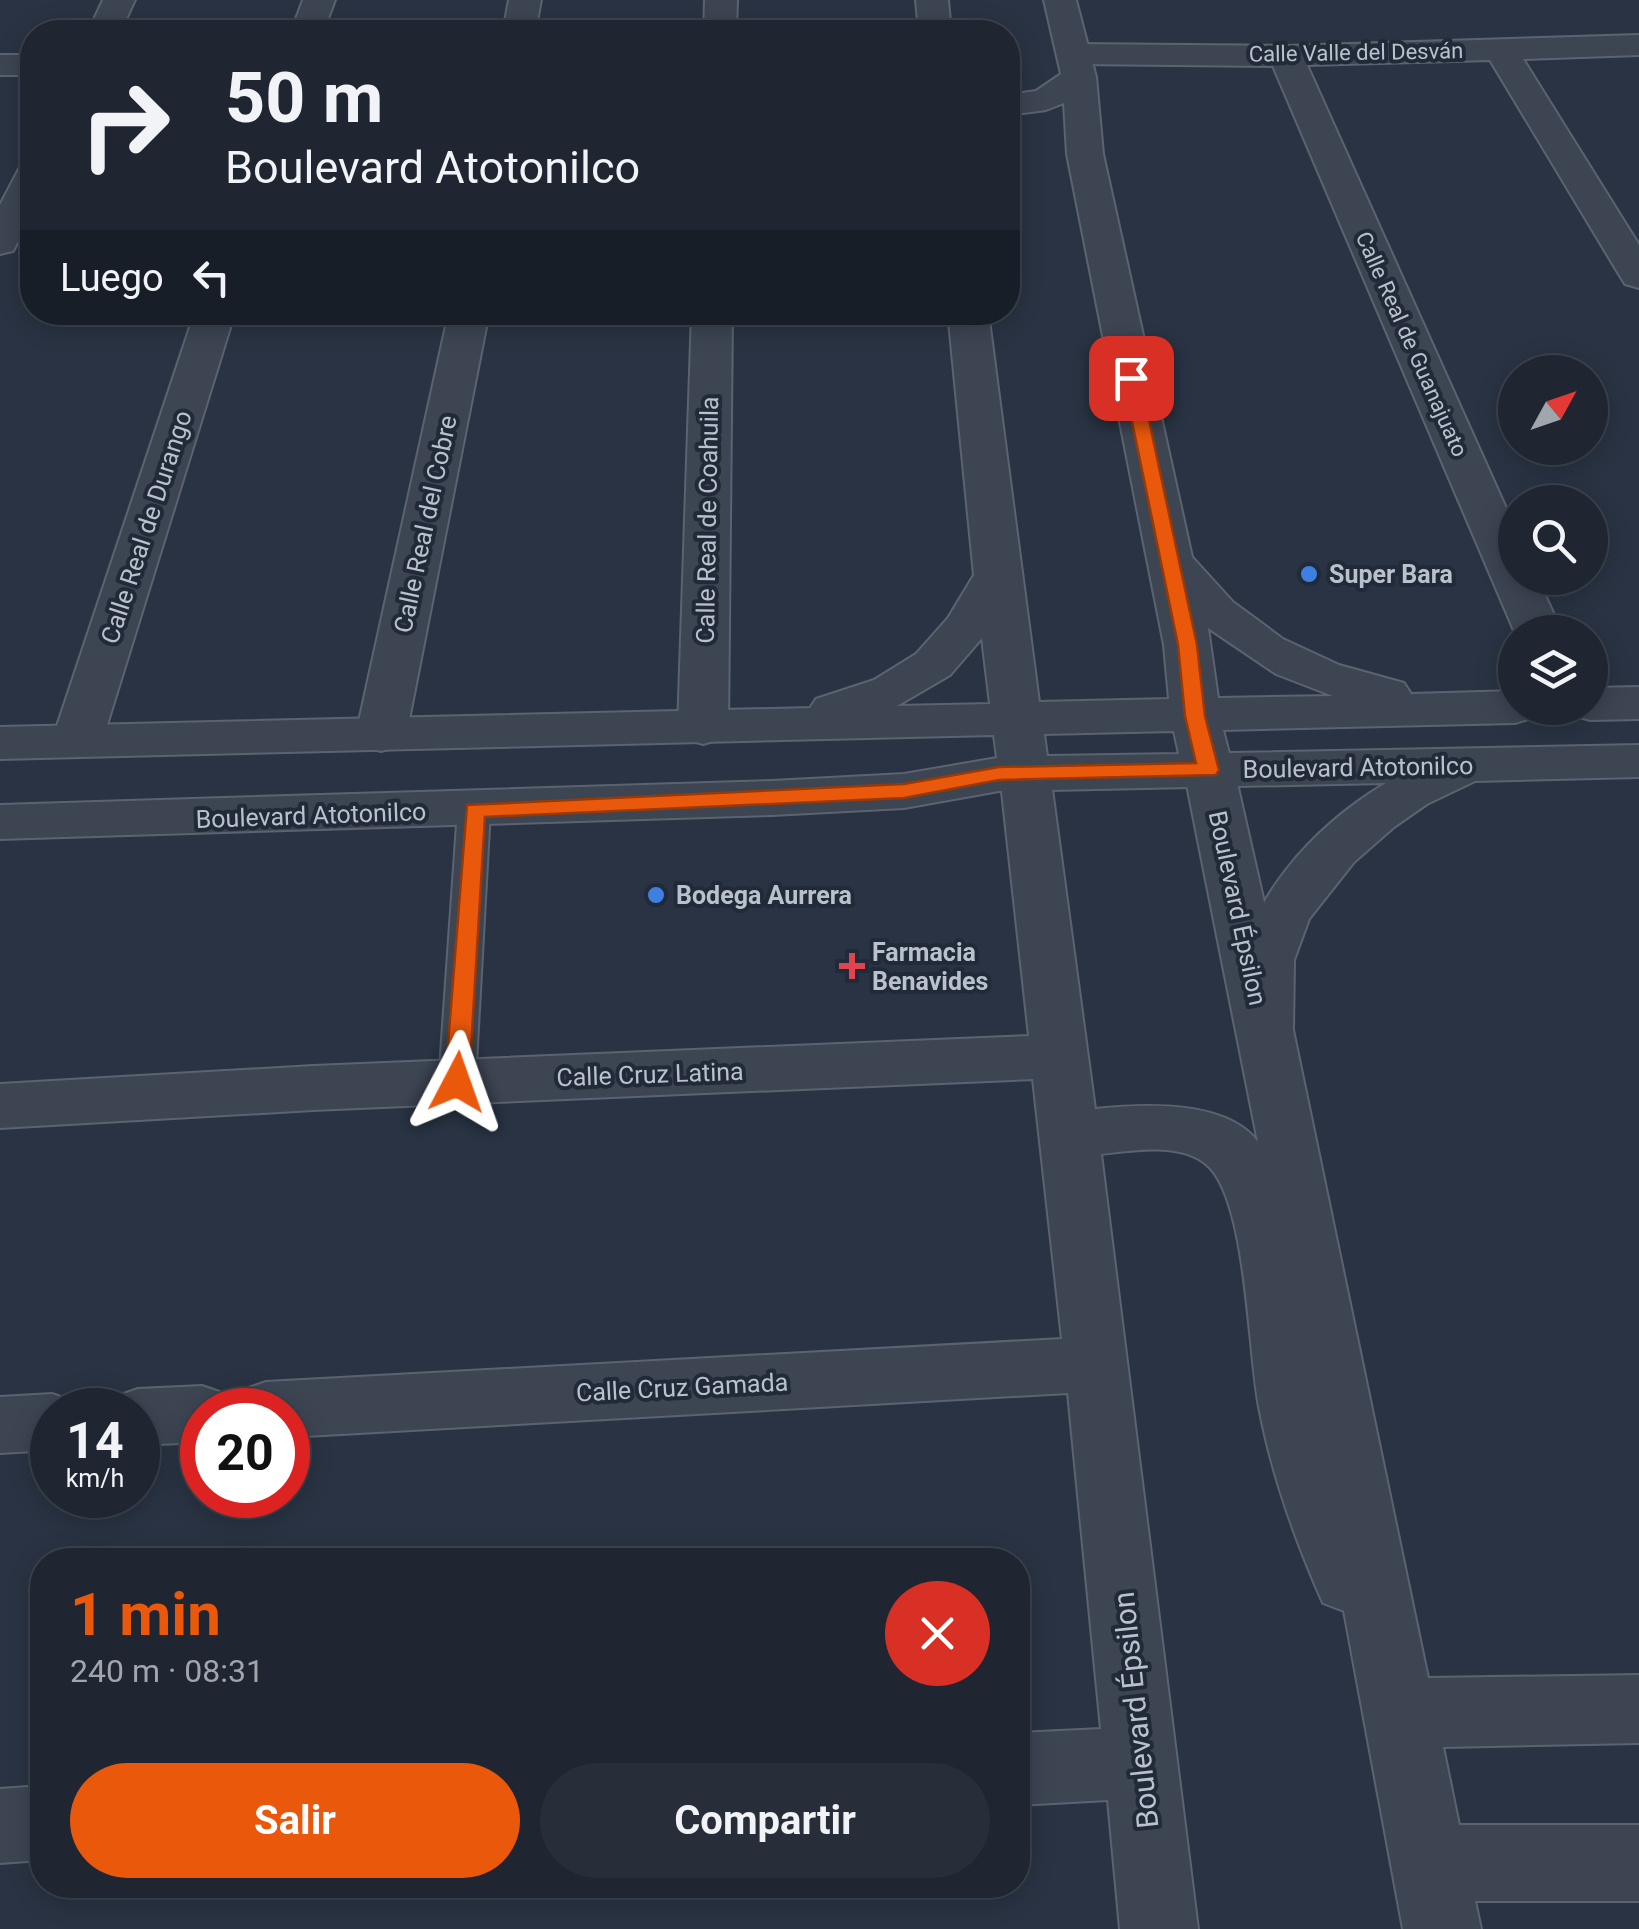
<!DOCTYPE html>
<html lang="es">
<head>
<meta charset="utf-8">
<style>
	body { margin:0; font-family:Roboto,sans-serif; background:#272e3a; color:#f1f3f6; height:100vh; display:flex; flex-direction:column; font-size:38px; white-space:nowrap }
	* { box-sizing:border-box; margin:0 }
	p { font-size:32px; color:#a1a5ac }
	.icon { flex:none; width:55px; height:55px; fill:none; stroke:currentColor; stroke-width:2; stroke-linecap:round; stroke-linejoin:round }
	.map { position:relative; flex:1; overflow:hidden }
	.side { position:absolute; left:30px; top:1548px; width:1000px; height:350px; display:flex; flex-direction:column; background:#1f2632; border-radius:40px; box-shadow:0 5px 25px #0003,0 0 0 2px #3c434d }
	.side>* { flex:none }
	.banner { position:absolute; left:20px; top:20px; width:1000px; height:305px; border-radius:40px; box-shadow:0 5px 25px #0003,0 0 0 2px #3c434d; background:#1f2632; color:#f1f3f6; overflow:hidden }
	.needle { width:65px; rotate:50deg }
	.tools { position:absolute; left:1498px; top:355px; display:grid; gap:20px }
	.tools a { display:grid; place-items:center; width:110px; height:110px; border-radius:50%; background:#1f2632; box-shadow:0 5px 25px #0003,0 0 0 2px #3c434d; font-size:50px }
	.speed { position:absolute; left:30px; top:1388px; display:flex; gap:20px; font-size:50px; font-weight:700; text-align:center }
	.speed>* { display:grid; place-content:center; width:130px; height:130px; border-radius:50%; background:#1f2632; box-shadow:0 5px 25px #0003,0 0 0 2px #3c434d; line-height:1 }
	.speed small { font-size:25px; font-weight:400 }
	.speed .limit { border:15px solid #d22; background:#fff; color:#111 }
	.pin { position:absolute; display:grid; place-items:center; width:85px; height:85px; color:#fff; margin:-42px; border-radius:20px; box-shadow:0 5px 15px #0006 }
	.me { position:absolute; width:110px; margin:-55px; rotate:4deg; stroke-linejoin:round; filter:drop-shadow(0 0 8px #0008) }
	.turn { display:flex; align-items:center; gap:35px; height:210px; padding:0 40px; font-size:45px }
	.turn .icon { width:130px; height:130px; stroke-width:2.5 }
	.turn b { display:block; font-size:70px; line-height:85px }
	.then { display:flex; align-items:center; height:95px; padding:0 40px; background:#0003; gap:20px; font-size:38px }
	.round { display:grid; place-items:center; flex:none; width:105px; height:105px; border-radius:52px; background:#272e3a }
	.headline { display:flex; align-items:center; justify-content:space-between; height:170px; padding:0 40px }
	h1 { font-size:60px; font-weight:700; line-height:75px; color:#ea580c }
	.button { display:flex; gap:20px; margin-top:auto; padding:20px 40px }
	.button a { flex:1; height:115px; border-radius:60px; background:#ea580c; color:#fff; font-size:40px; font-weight:700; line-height:115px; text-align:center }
	.button a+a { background:#272e3a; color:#f1f3f6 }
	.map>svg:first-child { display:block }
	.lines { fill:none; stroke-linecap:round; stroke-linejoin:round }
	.service-casing { stroke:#5b6370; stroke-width:4 }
	.minor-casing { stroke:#5b6370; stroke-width:4 }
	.tertiary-casing { stroke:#5b6370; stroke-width:4 }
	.service { fill:#3d4553; fill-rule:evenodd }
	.minor { fill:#3d4553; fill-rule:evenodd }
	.tertiary { fill:#3d4553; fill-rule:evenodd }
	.route { fill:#ea580c; stroke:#983908; stroke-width:2.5 }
	.shop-dot { fill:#3f7fe0; stroke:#212a38; stroke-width:4 }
	.health-dot { fill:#e0444e; stroke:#212a38; stroke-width:4 }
	.labels { text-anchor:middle; stroke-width:8; stroke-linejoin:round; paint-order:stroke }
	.far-street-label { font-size:22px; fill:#bac0cc; stroke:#212a38 }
	.street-label { font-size:25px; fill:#bac0cc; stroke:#212a38 }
	.poi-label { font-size:25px; font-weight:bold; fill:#bac0cc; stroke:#212a38; text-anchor:start }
	.near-street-label { font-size:30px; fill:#bac0cc; stroke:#212a38 }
</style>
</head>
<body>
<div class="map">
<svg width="1639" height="1929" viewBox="0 0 1639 1929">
	<rect width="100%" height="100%" fill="#293343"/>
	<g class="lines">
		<g class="service-casing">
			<polygon id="service" points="474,799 486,802 490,810 475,1082 470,1092 457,1096 444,1092 439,1082 458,810 462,802"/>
		</g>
		<g class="minor-casing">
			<g id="minor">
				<polygon points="103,0 135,0 120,32 88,32"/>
				<polygon points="303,0 335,0 323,32 291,32"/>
				<polygon points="509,0 541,0 535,32 503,32"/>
				<polygon points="705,0 737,0 736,32 704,32"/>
				<polygon points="1639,35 1639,55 1523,59 1639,245 1639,288 1625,284 1620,276 1490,60 1307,65 1515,528 1515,578 1537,578 1562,632 1515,633 1273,66 1074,64 1062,61 1057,54 1062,47 1074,44 1286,46"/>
				<rect x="0" y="55" width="32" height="20"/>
				<polygon points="32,166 32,214 13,251 0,254 0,205 19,169"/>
				<polygon points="195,312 235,312 102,741 95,752 77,757 59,752 52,741"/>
				<polygon points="449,312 489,312 406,735 399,746 381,751 363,746 356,735"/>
				<polygon points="692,312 732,312 728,728 720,739 703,744 686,739 678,728"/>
				<path d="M1209,753L1227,758L1234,770L1293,1030L1428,1678L1639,1675V1743L1443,1747L1459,1825H1639V1901H1475L1481,1929H1403L1344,1611L1323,1603C1295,1540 1272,1475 1259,1407C1248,1350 1247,1210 1211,1169C1187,1141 1134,1150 1101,1154L1198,1929H1120L1108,1800L1018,1805V1733L1101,1729L1068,1393L288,1437V1410H233L243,1390L266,1382L1062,1339L1033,1079L313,1110L0,1128V1084L313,1066L1029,1036L1000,774L1007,762L1025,757L1043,762L1050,774L1095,1109C1142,1104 1226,1099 1258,1142L1184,770L1191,758Z"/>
				<polygon points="202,1386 225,1394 233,1410 202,1410 202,1442 138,1445 138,1410 109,1410 115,1397 138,1389"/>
				<polygon points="52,1394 75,1402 79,1410 52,1410 52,1450 0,1453 0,1397"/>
				<polygon points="42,1786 42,1860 0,1863 0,1789"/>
			</g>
		</g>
		<g class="tertiary-casing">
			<g id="tertiary">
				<polygon points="916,0 948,0 951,32 919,32"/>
				<path d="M1044,0H1076L1096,77L1103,154L1192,557L1233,602L1283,639L1339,665L1404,683L1411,694L1515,691V708H1539L1532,718L1515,723L1223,730L1229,753L1639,745V777L1475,781L1427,804L1394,827L1354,862L1309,919L1294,960L1293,1030L1285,1045L1265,1051L1245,1045C1235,1027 1237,1012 1237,992C1240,904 1314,826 1386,783L999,791L904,808L772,815L0,839V805L772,781L904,774L997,758L994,735L0,759V727L810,708L816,699L874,680L916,654L948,618L974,575L948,312H988L1039,702L1169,699L1164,645L1067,154L1064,103L1046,110L1008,115V95L1036,91L1061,74ZM1208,628L1276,674L1333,696L1218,698ZM982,638L990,704L897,706L950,675ZM1174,731L1179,754L1047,756L1044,734Z"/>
				<polygon points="1639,687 1639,719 1590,720 1573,715 1568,708 1590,708 1590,688"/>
			</g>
		</g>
		<use href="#service" class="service"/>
		<use href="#minor" class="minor"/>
		<use href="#tertiary" class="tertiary"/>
	</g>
	<polygon class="route" points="1131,373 1140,378 1197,645 1205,716 1219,770 1216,775 999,780 904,798 485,817 469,1082 457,1091 448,1088 445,1082 467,805 904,784 999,767 1196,763 1185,716 1178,645 1123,378"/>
	<g class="shop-dot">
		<circle cx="1309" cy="574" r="10"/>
		<circle cx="656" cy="895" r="10"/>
	</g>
	<path class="health-dot" d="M847 951h10v10h10v10h-10v10h-10v-10h-10v-10h10z"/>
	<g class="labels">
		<g class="far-street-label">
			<text transform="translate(1356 52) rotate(-1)" y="8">Calle Valle del Desván</text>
			<text transform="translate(1412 344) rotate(66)" y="8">Calle Real de Guanajuato</text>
		</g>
		<g class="street-label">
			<text transform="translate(707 520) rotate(-89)" y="9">Calle Real de Coahuila</text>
			<text transform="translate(425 524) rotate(-78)" y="9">Calle Real del Cobre</text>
			<text transform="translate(146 527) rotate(-72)" y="9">Calle Real de Durango</text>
			<text transform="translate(1358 767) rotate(-1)" y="9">Boulevard Atotonilco</text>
			<text transform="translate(311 815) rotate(-2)" y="9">Boulevard Atotonilco</text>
			<text transform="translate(1238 908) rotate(78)" y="9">Boulevard Épsilon</text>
			<text transform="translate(650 1074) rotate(-2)" y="9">Calle Cruz Latina</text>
			<text transform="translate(682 1387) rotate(-3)" y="9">Calle Cruz Gamada</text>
		</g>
		<g class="poi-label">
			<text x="1329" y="583">Super Bara</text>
			<text x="676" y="904">Bodega Aurrera</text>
			<text x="872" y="961">Farmacia<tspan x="872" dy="29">Benavides</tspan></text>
		</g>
		<g class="near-street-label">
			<text transform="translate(1136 1710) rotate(-96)" y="10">Boulevard Épsilon</text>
		</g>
	</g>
</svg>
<div class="tools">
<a><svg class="needle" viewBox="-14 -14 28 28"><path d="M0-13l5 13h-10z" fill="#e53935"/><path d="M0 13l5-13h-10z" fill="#a1a5ac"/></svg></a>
<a><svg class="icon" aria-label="search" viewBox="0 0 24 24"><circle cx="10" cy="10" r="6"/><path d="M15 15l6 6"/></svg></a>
<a><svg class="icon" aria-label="layers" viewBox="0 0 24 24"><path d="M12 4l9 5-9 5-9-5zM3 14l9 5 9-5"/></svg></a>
</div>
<div class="speed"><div>14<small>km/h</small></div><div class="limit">20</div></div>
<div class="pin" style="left:1131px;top:378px;background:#d93025"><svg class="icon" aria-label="arrive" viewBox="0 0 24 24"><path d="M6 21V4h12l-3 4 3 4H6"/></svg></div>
<svg class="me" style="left:457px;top:1082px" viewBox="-20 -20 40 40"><path d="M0-17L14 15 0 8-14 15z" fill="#ea580c" stroke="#fff" stroke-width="4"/></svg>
<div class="banner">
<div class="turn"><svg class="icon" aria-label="right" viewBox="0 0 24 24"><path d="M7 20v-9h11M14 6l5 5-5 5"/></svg><div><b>50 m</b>Boulevard Atotonilco</div></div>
<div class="then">Luego<svg class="icon" aria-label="left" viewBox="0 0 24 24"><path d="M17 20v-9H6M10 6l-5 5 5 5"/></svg></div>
</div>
<section class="side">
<div class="headline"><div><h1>1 min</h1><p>240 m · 08:31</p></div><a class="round" style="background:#d93025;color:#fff"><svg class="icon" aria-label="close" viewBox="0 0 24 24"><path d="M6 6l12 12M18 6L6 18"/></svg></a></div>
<div class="button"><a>Salir</a><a>Compartir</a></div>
</section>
</div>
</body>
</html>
